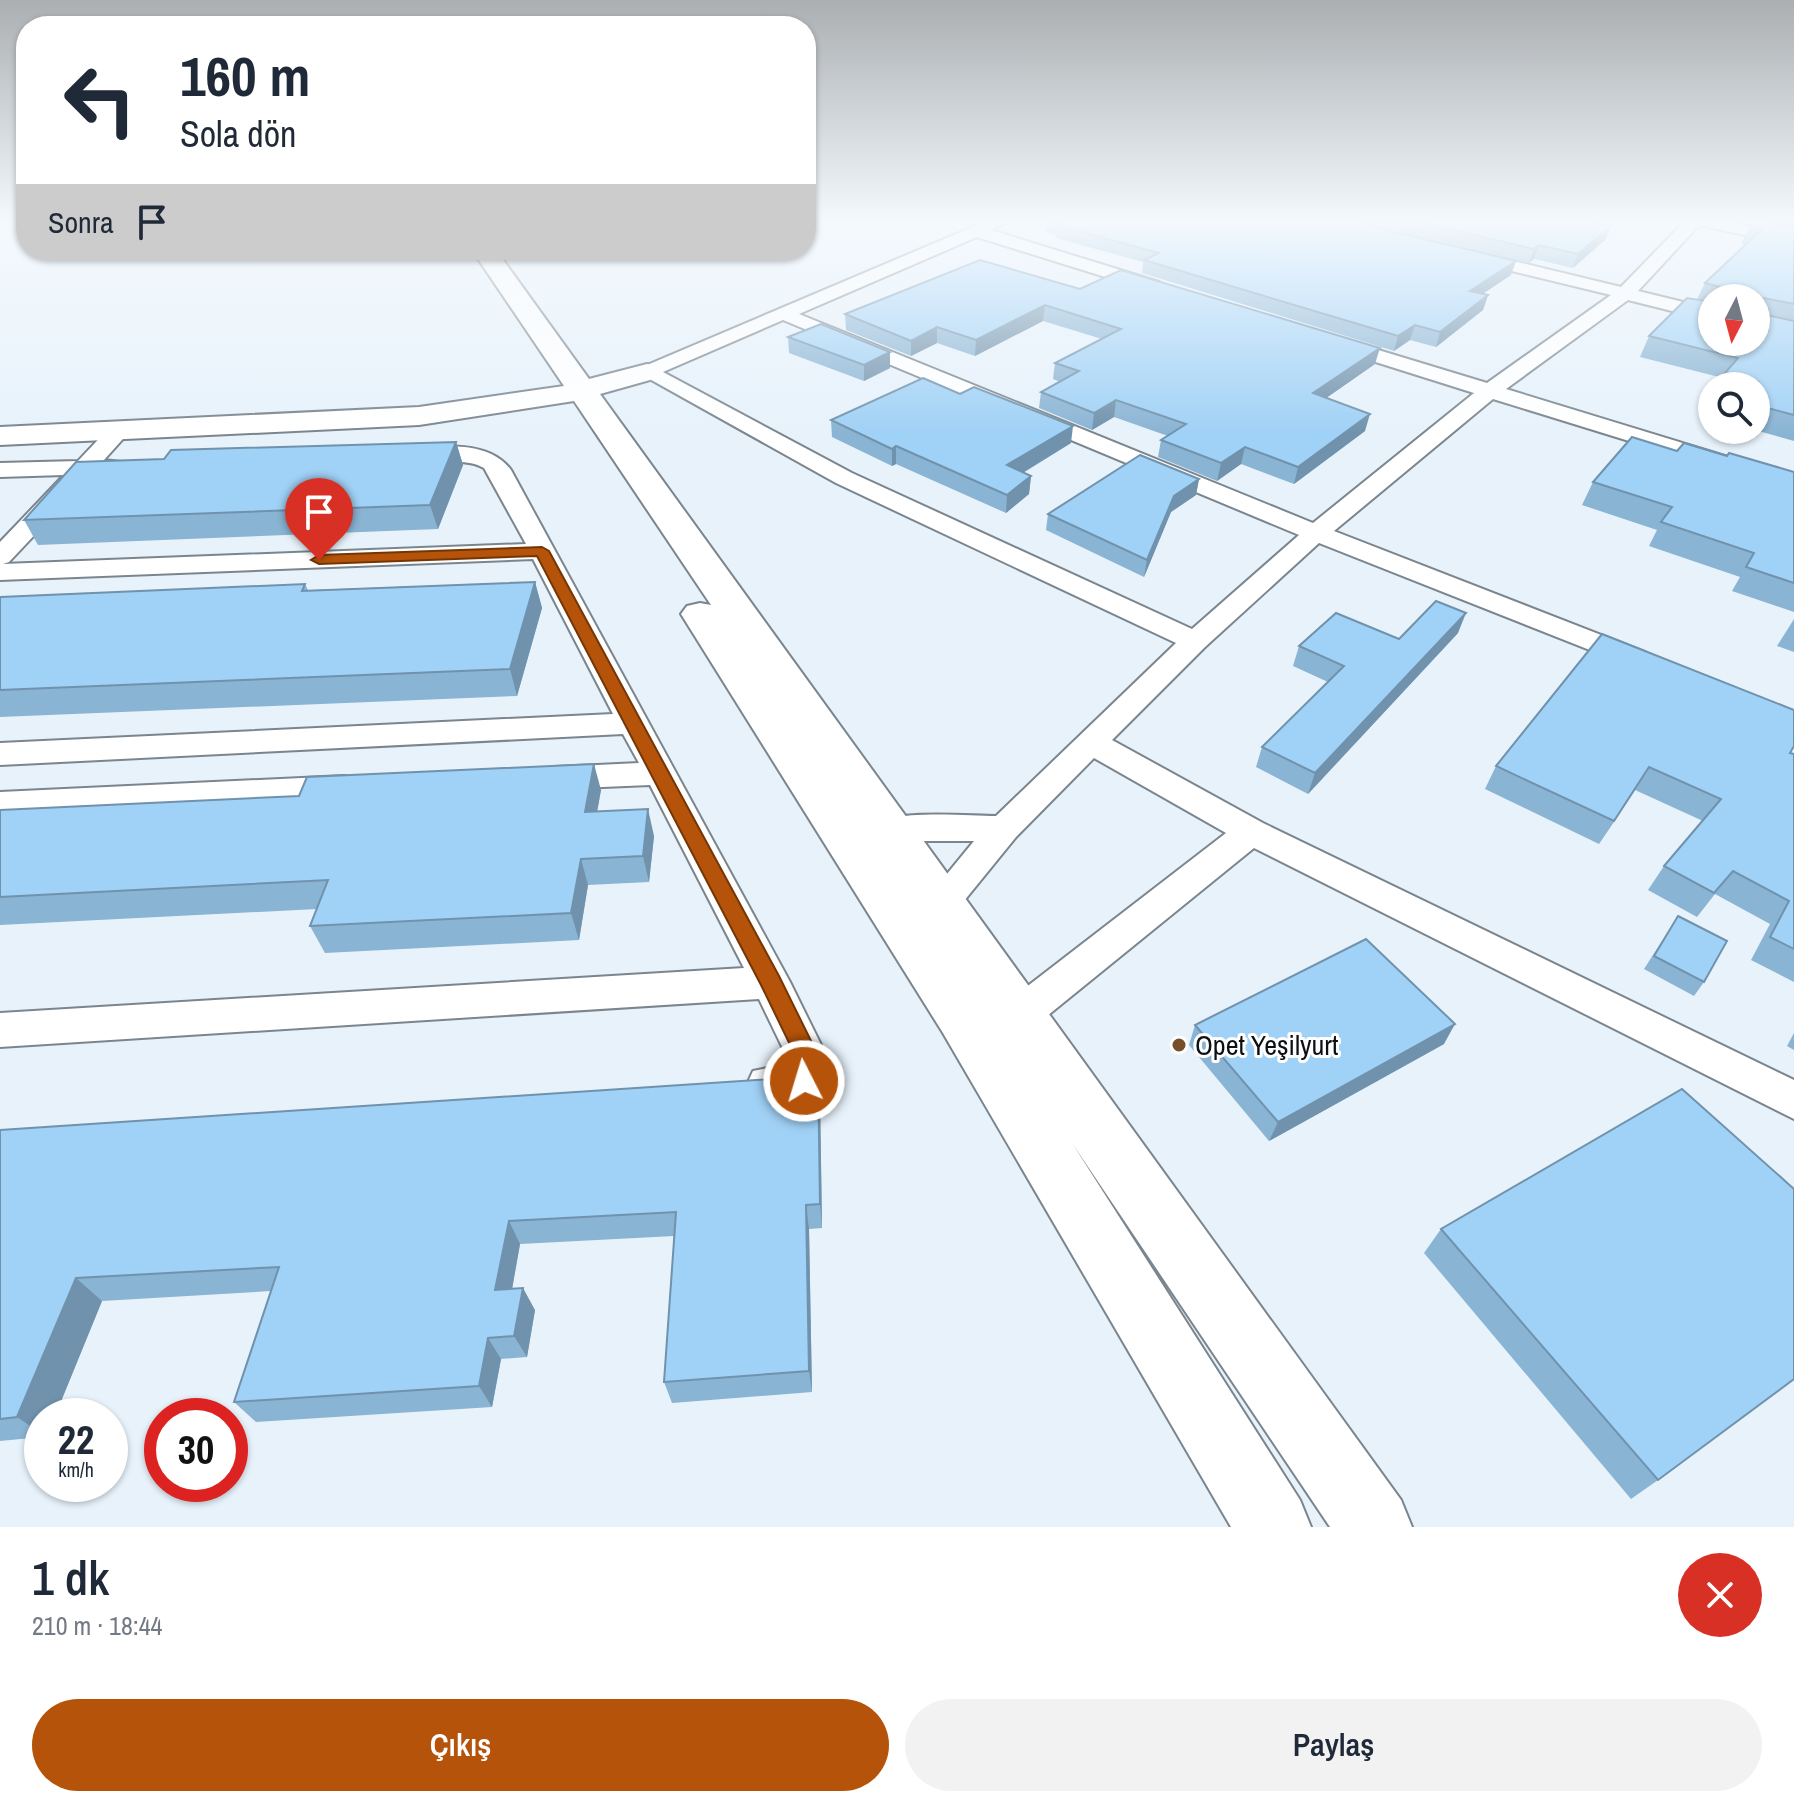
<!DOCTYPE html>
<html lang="tr">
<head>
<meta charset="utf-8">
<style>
	body { margin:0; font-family:"Archivo Narrow",sans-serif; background:#f2f2f3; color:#1f2937; height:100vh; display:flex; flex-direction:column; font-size:30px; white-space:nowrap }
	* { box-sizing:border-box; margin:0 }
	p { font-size:26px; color:#747a83 }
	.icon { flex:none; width:44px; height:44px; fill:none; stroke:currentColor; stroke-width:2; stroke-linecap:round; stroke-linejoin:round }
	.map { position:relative; height:1527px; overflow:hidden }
	.sheet { display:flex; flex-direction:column; background:#fff; flex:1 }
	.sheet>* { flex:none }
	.banner { position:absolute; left:16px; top:16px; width:800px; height:244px; border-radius:32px; box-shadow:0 2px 6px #0004; background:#fff; color:#1f2937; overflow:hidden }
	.needle { width:52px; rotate:186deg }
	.fabs { position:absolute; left:1698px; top:284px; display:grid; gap:16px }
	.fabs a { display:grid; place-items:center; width:72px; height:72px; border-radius:50%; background:#fff; box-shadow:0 2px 6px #0004; font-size:40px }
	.speed { position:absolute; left:24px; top:1398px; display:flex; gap:16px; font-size:40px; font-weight:700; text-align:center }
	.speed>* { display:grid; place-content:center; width:104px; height:104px; border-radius:50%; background:#fff; box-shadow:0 2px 6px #0004; line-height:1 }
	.speed small { font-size:20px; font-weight:400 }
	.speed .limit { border:12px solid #d22; background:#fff; color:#111 }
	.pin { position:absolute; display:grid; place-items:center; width:68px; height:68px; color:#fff; margin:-82px -34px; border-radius:50% 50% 50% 0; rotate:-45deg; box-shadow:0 0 8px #0007 }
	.pin .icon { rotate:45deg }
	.me { position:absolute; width:88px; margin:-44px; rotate:355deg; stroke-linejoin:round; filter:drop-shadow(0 0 6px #0008) }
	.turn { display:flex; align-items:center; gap:28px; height:168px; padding:0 32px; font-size:36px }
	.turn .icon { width:104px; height:104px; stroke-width:2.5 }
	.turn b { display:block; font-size:56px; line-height:68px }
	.then { display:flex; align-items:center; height:76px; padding:0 32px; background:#0003; gap:16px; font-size:30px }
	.round { display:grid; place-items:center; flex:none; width:84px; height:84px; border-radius:42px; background:#f2f2f3 }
	.headline { display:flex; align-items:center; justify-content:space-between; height:136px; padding:0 32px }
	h1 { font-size:48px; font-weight:600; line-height:60px }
	.primary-button { display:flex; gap:16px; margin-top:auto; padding:16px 32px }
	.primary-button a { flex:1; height:92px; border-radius:48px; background:#b45309; color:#fff; font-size:32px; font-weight:600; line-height:92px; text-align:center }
	.primary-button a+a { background:#f2f2f3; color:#1f2937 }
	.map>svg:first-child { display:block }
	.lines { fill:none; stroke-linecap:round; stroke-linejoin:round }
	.street-casing { stroke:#7b858d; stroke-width:4 }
	.secondary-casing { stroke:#7b858d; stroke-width:4 }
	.street { fill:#fff; fill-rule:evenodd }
	.secondary { fill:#fff; fill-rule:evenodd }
	.wall { fill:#8ab4d4; fill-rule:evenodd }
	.shaded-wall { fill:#7092ac }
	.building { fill:#a0d1f6; stroke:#7092ac; stroke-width:2 }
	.route { fill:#b45309; stroke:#753606; stroke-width:2 }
	.poi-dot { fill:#75502b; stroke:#fefefe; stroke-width:3 }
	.labels { text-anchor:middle; stroke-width:6; stroke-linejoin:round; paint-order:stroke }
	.near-poi-label { font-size:28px; fill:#0c1013; stroke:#fefefe; text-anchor:start }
</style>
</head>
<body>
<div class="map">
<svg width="1794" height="1527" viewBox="0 0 1794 1527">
	<rect width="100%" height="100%" fill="#e7f2fb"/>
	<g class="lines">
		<g class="street-casing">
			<g id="street">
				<path d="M989,220H1010L991,230L1159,282L1162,286L1153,291L1147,290L977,237L799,314L1313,523L1474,393L1328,347L1325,343L1328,339H1342L1487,383L1611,295L1466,260L1464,256L1466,252L1472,251L1621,287L1686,220H1719L1794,236V246L1699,225L1638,291L1712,309V321L1628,300L1506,389L1794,477V492L1493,399L1334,531L1645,652L1649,658L1645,664L1635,667L1625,664L1319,543L1205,647L1112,740L1263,823L1794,1080V1119L1254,848L1031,1029L1017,1034L1003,1029L997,1017L1003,1005L1226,833L1094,758L1016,837L942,928L929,932L916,928L911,918L974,841H892L873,848L861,845L856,836C873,806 963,816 996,816L1176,643L836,483L637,372L640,368ZM783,320L1299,535L1192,629L852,473L663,372Z"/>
				<path d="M119,424L130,431L104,460L121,462L125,467L121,472L91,475L9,562L3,564L526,544L484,468C461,455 435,468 411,462L408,457L411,452C442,444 490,441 511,470L790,982L828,1059L819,1094C797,1102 775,1105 753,1097L747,1084L753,1071L787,1064L788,1059L759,999L0,1047V1013L744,968L650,785L555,789L544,786L539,778L544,770L555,767L639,763L623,734L0,765V743L613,714L533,559L0,580V542L64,475L0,477V463L78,461L111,426Z"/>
				<polygon points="344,776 356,779 360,787 356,795 344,798 0,816 0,792"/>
			</g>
		</g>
		<g class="secondary-casing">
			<polygon id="secondary" points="472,250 496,250 589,379 647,364 657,366 661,372 657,378 600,394 1401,1500 1412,1527 1330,1527 1072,1143 1300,1500 1311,1527 1231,1527 943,1033 681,614 687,606 700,603 711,605 574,401 419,425 0,445 0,427 419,407 564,386"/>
		</g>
		<use href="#street" class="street"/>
		<use href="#secondary" class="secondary"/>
	</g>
	<g class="wall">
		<polygon points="1047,220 1511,275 1482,294 1488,295 1483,310 1436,347 1410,340 1394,351 1142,273 1143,262 1056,238 1056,235 1046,232"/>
		<polygon points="1352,220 1604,220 1599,224 1611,226 1606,239 1573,268 1534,259 1529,263"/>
		<path d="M1756,220H1794V441L1755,430L1756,386H1719L1723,378L1640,357L1649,336L1697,299L1705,283L1745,245L1741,244L1750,226ZM1712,298H1756L1712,342Z"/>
		<polygon points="1080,289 1375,364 1326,398 1365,431 1294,484 1241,464 1217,481 1158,457 1161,440 1168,436 1114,417 1092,430 1039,408 1041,392 1060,382 1053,379 1055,363 1102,339 1043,321 975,356 937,343 911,356 846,330 845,314"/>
		<polygon points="788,337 890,368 864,381 789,353"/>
		<polygon points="831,420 1071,443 1023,473 1031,476 1029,494 1006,513 896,464 892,466 832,437"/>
		<polygon points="456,442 463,465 438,529 38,545 24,520"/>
		<polygon points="1677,451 1727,456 1794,472 1794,612 1732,591 1740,577 1649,546 1657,530 1582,505 1593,482"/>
		<polygon points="1199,479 1196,495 1171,512 1144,577 1046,530 1048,514"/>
		<polygon points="535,582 542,608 517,696 0,717 0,597 305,584 308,590"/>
		<polygon points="1794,619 1794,652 1777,646"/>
		<polygon points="1458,633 1308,794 1256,767 1262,747 1328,682 1293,666 1299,646 1399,639"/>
		<polygon points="1790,753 1794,754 1794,982 1751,960 1770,924 1715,894 1697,917 1648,890 1664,866 1703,821 1635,790 1599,844 1485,789 1496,766"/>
		<polygon points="601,790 597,812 654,836 649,882 588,885 579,940 325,953 310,926 317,909 0,925 0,810"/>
		<polygon points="1678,916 1704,982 1694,996 1644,969"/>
		<polygon points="1195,1025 1444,1044 1269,1141 1189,1045"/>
		<polygon points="1794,1033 1794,1050 1787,1046"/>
		<polygon points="820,1096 822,1228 809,1229 812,1392 672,1403 664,1382 674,1236 520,1244 512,1289 535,1310 527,1357 501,1359 492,1407 256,1422 234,1402 271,1291 102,1301 55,1416 42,1416 42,1437 0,1441 0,1130"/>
		<polygon points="1441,1229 1658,1480 1631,1499 1424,1253"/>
	</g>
	<g class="shaded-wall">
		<polygon points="1592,220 1604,220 1584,235 1589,222"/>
		<polygon points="1611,226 1606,239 1573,268 1578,254"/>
		<polygon points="1539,245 1534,259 1529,263 1534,249"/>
		<polygon points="1516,261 1511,275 1466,305 1470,291"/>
		<polygon points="1488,295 1483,310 1436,347 1440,332"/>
		<polygon points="1045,305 1043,321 975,356 976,340"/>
		<polygon points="1415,325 1410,340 1394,351 1398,336"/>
		<polygon points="937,327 937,343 911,356 911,341"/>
		<polygon points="1380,348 1375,364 1309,410 1313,393"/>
		<polygon points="890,352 890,368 864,381 864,365"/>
		<polygon points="1116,400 1114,417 1092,430 1094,413"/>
		<polygon points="1370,414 1365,431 1294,484 1298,467"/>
		<polygon points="1073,426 1071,443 1006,483 1007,465"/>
		<polygon points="456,442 463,465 438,529 430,505"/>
		<polygon points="896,446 896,464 892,466 892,449"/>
		<polygon points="1245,447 1241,464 1217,481 1221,463"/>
		<polygon points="1031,476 1029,494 1006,513 1007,495"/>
		<polygon points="1199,479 1196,495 1171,512 1144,577 1147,560 1174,496"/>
		<polygon points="535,582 542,608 517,696 510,669"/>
		<polygon points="1466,613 1458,633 1308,794 1315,773"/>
		<polygon points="594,764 601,790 592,839 585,812"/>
		<polygon points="1649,767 1635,790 1599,844 1614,821"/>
		<polygon points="648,809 654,836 649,882 643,856"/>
		<polygon points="581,859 588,885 579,940 571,913"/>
		<polygon points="1455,1024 1444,1044 1269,1141 1278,1122"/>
		<polygon points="818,1071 820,1096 822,1228 820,1204"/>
		<polygon points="806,1205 809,1229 812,1392 809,1371"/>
		<polygon points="509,1221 520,1244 508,1312 495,1290"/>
		<polygon points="76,1278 102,1301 55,1416 42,1416 42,1434 17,1417"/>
		<polygon points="523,1288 535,1310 527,1357 514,1336"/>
		<polygon points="488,1338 501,1359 492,1407 479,1386"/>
	</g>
	<g class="building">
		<polygon points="1050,220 1346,220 1516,261 1470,291 1488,295 1440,332 1415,325 1398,336 1144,260 1159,253 1057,225 1062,223"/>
		<polygon points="1410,220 1592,220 1589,222 1611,226 1578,254 1539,245 1534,249"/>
		<polygon points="1756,221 1794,228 1794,304 1764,298 1766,315 1794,321 1794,415 1756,405 1756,386 1754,386 1758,382 1725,373 1738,358 1649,336 1687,298 1712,302 1712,342 1756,342 1756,298 1724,298 1724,288 1705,283 1762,229 1750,226"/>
		<polygon points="980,260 1080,289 1121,270 1380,348 1313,393 1370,414 1298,467 1245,447 1221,463 1161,440 1186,424 1116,400 1094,413 1041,392 1079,371 1055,363 1121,329 1045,305 976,340 937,327 911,341 845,314"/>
		<polygon points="821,324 890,352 864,365 788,337"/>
		<polygon points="923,378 960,394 974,387 1073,426 1007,465 1031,476 1007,495 896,446 892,449 831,420"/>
		<polygon points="1632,437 1677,451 1684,443 1727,456 1729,453 1794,472 1794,583 1746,567 1754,553 1661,522 1672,507 1593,482"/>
		<polygon points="456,442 430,505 24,520 76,462 164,459 171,450"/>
		<polygon points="1140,455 1199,479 1174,496 1147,560 1048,514"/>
		<polygon points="535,582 510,669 0,690 0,597 305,584 302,591"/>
		<polygon points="1436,601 1466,613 1315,773 1262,747 1344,666 1299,646 1336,613 1399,639"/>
		<polygon points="1602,634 1794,710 1794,746 1790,753 1794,754 1794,949 1770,937 1789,901 1733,871 1714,893 1664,866 1721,799 1649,767 1614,821 1496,766"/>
		<polygon points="594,764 585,812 648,809 643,856 581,859 571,913 310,926 328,880 0,897 0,810 299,796 307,777"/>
		<polygon points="1678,916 1727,941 1704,982 1654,956"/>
		<polygon points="1366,939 1455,1024 1278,1122 1195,1025"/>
		<polygon points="818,1071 820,1204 806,1205 809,1371 664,1382 676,1212 509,1221 495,1290 523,1288 514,1336 488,1338 479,1386 234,1402 279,1267 76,1278 17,1417 0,1419 0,1130 802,1077"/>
		<polygon points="1682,1089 1794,1189 1794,1379 1658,1480 1441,1229"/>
	</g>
	<linearGradient id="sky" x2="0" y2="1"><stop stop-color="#abafb2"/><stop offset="0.51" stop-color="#f4f9fd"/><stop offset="1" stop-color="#f4f9fd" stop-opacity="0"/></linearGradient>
	<rect width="1794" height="434" fill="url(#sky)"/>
	<polygon class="route" points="542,547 549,551 779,976 820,1059 812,1089 804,1092 795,1089 792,1081 797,1059 761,985 537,556 319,564 311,560 319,555"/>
	<circle class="poi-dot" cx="1179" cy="1045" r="8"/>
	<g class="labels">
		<g class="near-poi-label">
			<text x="1195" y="1055">Opet Yeşilyurt</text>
		</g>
	</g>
</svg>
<div class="fabs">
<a><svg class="needle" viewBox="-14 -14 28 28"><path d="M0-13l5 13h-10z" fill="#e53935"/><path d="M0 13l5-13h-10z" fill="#747a83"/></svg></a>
<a><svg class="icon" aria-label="search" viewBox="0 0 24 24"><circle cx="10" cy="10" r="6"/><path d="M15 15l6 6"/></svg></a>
</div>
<div class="speed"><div>22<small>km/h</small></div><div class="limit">30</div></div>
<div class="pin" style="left:319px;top:560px;background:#d93025"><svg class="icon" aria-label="arrive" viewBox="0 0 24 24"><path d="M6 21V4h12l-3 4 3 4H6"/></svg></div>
<svg class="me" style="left:804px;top:1081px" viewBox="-20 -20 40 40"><circle r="17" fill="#b45309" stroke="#fff" stroke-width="3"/><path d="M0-11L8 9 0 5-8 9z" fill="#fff"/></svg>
<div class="banner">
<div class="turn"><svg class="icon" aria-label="left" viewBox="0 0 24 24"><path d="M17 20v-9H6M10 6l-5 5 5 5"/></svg><div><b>160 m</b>Sola dön</div></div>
<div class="then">Sonra<svg class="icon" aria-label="arrive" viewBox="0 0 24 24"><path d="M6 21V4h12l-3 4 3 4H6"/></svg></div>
</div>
</div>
<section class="sheet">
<div class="headline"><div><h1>1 dk</h1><p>210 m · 18:44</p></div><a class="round" style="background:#d93025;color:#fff"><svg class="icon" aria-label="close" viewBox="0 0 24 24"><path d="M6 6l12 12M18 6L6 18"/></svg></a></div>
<div class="primary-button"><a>Çıkış</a><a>Paylaş</a></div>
</section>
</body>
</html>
